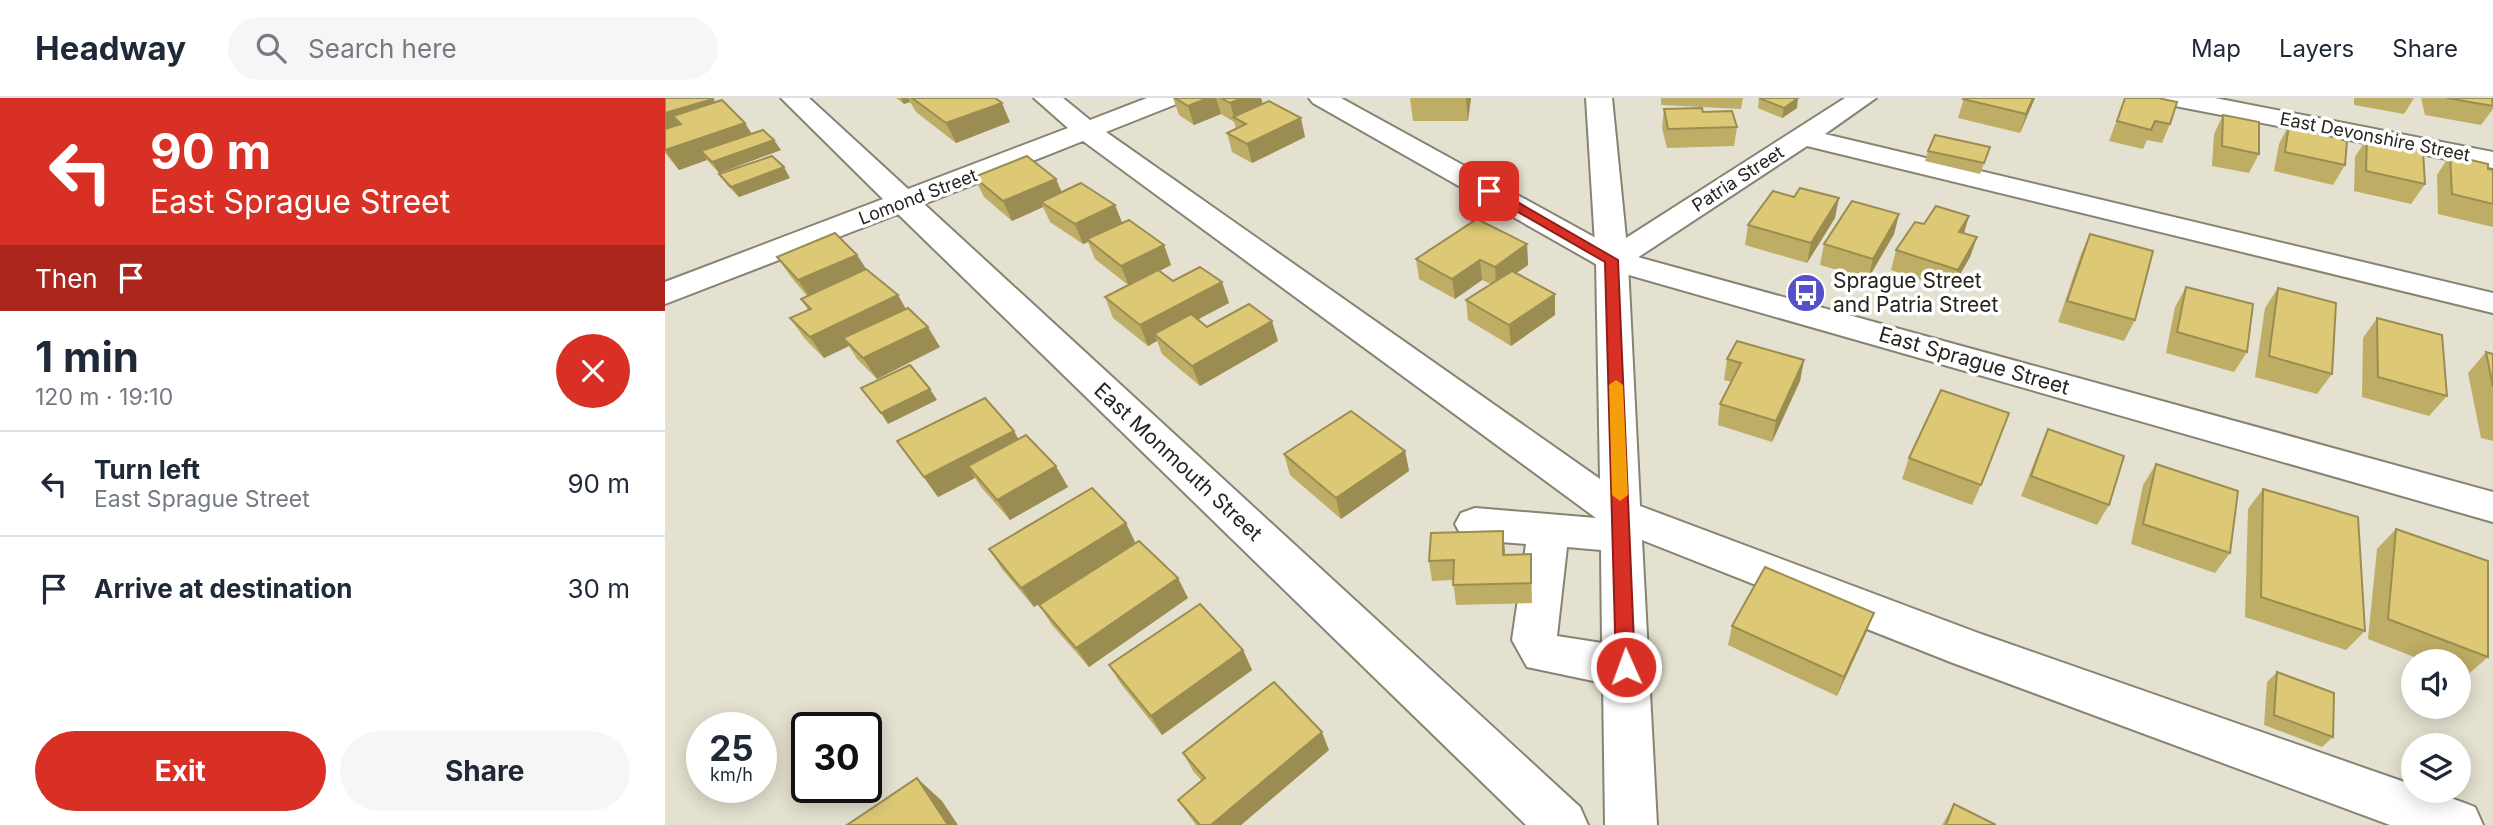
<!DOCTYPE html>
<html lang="en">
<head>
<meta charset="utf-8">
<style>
	body { margin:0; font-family:Inter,sans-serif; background:#f6f6f7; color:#1f2937; height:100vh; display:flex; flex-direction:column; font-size:26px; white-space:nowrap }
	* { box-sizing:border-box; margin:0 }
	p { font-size:23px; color:#747a83 }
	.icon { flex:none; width:38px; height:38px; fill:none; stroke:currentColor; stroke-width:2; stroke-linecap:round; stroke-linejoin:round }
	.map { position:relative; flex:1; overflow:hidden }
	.sheet { display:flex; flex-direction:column; background:#fff; width:665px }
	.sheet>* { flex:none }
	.top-card { background:#d93025; color:#fff; overflow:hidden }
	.buttons { position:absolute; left:1736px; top:551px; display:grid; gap:14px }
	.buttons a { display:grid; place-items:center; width:70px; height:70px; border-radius:50%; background:#fff; box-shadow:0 4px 18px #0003; font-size:35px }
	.speed { position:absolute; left:21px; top:614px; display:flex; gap:14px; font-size:35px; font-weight:700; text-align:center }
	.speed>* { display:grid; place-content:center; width:91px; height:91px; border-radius:50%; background:#fff; box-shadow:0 4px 18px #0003; line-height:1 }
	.speed small { font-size:18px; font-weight:400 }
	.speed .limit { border:4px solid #111; border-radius:10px; background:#fff; color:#111 }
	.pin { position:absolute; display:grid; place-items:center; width:60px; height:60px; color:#fff; margin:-30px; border-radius:14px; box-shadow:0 4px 10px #0006 }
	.me { position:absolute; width:77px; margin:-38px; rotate:358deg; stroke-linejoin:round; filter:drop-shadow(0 0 5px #0008) }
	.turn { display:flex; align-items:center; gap:24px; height:147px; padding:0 35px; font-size:32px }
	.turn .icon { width:91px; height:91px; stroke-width:2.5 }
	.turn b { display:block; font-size:49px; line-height:60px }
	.then { display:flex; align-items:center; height:66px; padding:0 35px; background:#0003; gap:14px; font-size:26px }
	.round { display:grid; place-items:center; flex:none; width:74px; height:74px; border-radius:37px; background:#f6f6f7 }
	.head { display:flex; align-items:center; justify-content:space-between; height:119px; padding:0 35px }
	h1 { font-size:42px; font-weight:700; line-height:52px }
	.action { display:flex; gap:14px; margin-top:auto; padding:14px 35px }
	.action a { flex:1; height:80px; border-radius:42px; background:#d93025; color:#fff; font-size:28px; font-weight:700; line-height:80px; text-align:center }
	.action a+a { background:#f6f6f7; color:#1f2937 }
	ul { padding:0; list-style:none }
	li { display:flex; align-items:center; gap:21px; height:105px; padding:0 35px; border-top:2px solid #e0e1e3 }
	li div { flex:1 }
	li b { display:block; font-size:26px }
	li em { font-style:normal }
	header { display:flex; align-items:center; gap:42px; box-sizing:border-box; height:98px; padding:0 35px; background:#fff; border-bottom:2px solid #e0e1e3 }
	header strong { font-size:33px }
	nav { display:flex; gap:38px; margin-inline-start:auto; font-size:24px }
	.search { width:490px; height:63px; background:#f6f6f7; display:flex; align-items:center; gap:18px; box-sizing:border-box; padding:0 24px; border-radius:38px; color:#747a83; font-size:26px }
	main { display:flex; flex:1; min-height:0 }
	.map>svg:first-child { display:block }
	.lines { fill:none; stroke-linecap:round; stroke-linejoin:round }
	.minor-casing { stroke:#878373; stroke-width:4 }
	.major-casing { stroke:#878373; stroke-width:4 }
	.minor { fill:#fff; fill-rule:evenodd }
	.major { fill:#fff; fill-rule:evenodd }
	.wall { fill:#bead65 }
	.shaded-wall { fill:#9b8d52 }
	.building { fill:#ddc975; stroke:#9b8d52; stroke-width:2 }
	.route { fill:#d93025; stroke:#8d1f18; stroke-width:2 }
	.slow { fill:#f59e0b }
	.labels { text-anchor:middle; stroke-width:7; stroke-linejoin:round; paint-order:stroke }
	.far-street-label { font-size:18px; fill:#26241e; stroke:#fff }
	.poi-label { font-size:21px; fill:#26241e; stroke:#fff; text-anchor:start }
	.street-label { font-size:21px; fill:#26241e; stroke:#fff }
</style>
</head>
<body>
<header>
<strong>Headway</strong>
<div class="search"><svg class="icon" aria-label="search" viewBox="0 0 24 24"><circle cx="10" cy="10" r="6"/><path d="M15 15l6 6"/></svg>Search here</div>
<nav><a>Map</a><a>Layers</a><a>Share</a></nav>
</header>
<main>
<section class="sheet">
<div class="top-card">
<div class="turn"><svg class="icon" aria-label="left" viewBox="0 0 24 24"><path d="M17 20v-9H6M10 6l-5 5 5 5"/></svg><div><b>90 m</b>East Sprague Street</div></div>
<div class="then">Then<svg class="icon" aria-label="arrive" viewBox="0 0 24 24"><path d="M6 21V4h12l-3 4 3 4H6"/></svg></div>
</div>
<div class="head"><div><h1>1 min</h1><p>120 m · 19:10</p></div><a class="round" style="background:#d93025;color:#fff"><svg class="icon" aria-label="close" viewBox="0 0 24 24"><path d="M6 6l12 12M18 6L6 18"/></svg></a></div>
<ul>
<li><svg class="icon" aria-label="left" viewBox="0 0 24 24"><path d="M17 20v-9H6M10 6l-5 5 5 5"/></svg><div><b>Turn left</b><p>East Sprague Street</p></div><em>90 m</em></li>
<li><svg class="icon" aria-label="arrive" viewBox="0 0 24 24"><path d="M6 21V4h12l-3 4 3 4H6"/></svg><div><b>Arrive at destination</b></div><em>30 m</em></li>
</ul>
<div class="action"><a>Exit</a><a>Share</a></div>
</section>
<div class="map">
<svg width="1828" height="727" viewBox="0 0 1828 727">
	<rect width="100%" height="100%" fill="#e5e1d0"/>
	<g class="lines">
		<g class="minor-casing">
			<g id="minor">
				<path d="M116,0H144L243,91L403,30L369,0H398L425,22L482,0H518L514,5L441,34L935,381L931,162L921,0H947L961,140L1180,0H1211L1160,36L1828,195V215L1142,48L963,166L975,408L1316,536L1748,687V693C1771,693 1789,701 1810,709L1818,727H1725L1288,565L977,442L992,727H940L938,585L862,569L847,542L861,446L810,442L796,437L790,426L796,415L810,410L931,420L418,43L259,106L915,709L923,727H861L233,116L0,206V184L218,101ZM902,449L936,452L937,545L892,538Z"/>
				<polygon points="1497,0 1550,0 1828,54 1828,70 1510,8 1501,5"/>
			</g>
		</g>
		<g class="major-casing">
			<polygon id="major" points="644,0 676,0 958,155 1828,394 1828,424 936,169 648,5"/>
		</g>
		<use href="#minor" class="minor"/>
		<use href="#major" class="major"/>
	</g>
	<g class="wall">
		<polygon points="0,0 50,4 87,36 116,52 54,75 42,62 14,72 0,55"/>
		<polygon points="231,0 330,0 345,24 291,45 251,14 245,4 239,6"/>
		<polygon points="508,0 596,0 598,6 640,39 587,65 567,54 562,35 571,30 569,24 556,16 529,27 514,17"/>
		<polygon points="745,0 806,0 803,23 748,23"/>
		<polygon points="996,0 1078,0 1076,11 996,7"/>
		<polygon points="1094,0 1132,10 1117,20 1093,10"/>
		<polygon points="1299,0 1370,0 1355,35 1293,20"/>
		<polygon points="1460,0 1505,26 1497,45 1482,42 1478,51 1444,43"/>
		<polygon points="1689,0 1749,0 1739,16 1689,7"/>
		<polygon points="1756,0 1827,0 1828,11 1816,27 1760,17"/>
		<polygon points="999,11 1038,14 1072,29 1069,48 1002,50 997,30"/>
		<polygon points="1558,17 1594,56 1584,75 1547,68 1549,36"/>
		<polygon points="1624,27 1680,67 1668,87 1609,73 1614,46"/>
		<polygon points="1702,40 1760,86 1746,106 1689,93 1690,59"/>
		<polygon points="1325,49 1315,76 1260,63 1263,53"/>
		<polygon points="1785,57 1828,72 1828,129 1773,116 1772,77"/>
		<polygon points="54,76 125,80 74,99 62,87"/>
		<polygon points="309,79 391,81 397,94 450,107 457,125 499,147 506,167 495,173 508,183 557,184 564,205 533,221 542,229 613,243 535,288 497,256 492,243 483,248 448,220 440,199 463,187 430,161 423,144 418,146 385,124 378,109 347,123 319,99"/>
		<polygon points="1234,116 1229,136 1203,181 1155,167 1159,146"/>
		<polygon points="1304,118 1299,135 1312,139 1305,159 1286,192 1226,172 1231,152 1259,126"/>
		<polygon points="1170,120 1142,165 1080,147 1083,127"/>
		<polygon points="1425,136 1470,222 1459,243 1393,224 1416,156"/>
		<polygon points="862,146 863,167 851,175 890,196 890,217 846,248 803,222 801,202 826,186 817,182 790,201 754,181 751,161"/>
		<polygon points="192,157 201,171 241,211 275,249 212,281 192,261 184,248 159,260 140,241 125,220 143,212 136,201 142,198 126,179 112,159"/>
		<polygon points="1521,189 1582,254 1569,274 1501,255 1510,209"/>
		<polygon points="1613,190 1667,276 1652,296 1590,279 1600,210"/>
		<polygon points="1712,220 1782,298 1764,318 1697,299 1698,240"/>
		<polygon points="1821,254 1828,256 1828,343 1816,340 1803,275"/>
		<polygon points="1062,261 1139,262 1135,283 1107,344 1053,327 1055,306 1067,284 1059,282"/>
		<polygon points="1383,331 1444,407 1432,427 1356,398 1374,352"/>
		<polygon points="349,333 353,341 403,389 345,422 316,389 310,380 273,399 232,343"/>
		<polygon points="740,353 744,373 676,421 625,377 619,356"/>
		<polygon points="1244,360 1316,387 1307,407 1237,381"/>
		<polygon points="1491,366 1565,455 1550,475 1466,446 1478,387"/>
		<polygon points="1598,391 1700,533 1681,552 1580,519 1583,411"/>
		<polygon points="1731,431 1823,559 1800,579 1794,576 1794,564 1762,564 1703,541 1712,451"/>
		<polygon points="471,445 523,500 424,569 387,527 374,507 429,472 369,509 337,471 324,451"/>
		<polygon points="866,456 867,505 791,507 788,482 767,483 764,463 840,457"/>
		<polygon points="1209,515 1201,535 1172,598 1063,547 1067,528"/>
		<polygon points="578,552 587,572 497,637 456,586 444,567"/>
		<polygon points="1612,574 1668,639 1657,649 1599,627 1602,584"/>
		<polygon points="664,652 576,727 531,727 513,702 537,683 528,673 518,655"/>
		<polygon points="1289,706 1331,727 1277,727"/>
	</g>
	<g class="shaded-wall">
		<polygon points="236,0 244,0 245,4 239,6"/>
		<polygon points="543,0 551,0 556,16 529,27 523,8"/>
		<polygon points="577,0 596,0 599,12 569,19 565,5"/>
		<polygon points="801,0 806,0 803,23"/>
		<polygon points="1133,0 1132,10 1117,20 1119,10"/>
		<polygon points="1368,0 1370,0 1355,35 1361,16"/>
		<polygon points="48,1 60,20 8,18 19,33 0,39 0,15"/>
		<polygon points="337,5 345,24 291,45 281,25"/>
		<polygon points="636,20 640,39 587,65 582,46"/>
		<polygon points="80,25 92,44 36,53 42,62 14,72 0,52"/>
		<polygon points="109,42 116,52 54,75 47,64"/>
		<polygon points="119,69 125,80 74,99 66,89"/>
		<polygon points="391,81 399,101 376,104 378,109 347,123 338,103"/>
		<polygon points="1174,100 1170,120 1142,165 1146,145"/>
		<polygon points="450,107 458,127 422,141 423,144 418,146 410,126"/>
		<polygon points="1234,116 1229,136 1203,181 1208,161"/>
		<polygon points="1304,118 1298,138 1294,134"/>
		<polygon points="1312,139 1305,159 1286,192 1293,172"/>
		<polygon points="862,146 863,167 831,189 830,169"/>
		<polygon points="499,147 506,167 464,188 456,168"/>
		<polygon points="192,157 205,177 147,203 133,182"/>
		<polygon points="815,162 817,182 790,201 787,181"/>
		<polygon points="557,184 564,205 496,241 489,236 492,243 483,248 475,227"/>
		<polygon points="890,196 890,217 846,248 844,227"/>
		<polygon points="233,197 245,218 178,240 184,248 159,260 145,239"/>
		<polygon points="607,223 613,243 535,288 527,268"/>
		<polygon points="263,229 275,249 212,281 198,260"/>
		<polygon points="1139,262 1135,283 1107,344 1111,323"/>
		<polygon points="265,291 272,302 223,326 216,315"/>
		<polygon points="349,333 360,353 303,368 310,380 273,399 259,379"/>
		<polygon points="740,353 744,373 676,421 671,400"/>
		<polygon points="391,368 403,389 345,422 332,402"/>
		<polygon points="461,425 471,446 369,509 356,490"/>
		<polygon points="838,433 840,453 839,477 838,457"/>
		<polygon points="513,480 523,500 424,569 411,550"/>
		<polygon points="1209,515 1201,535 1172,598 1179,579"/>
		<polygon points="578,552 587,572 497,637 486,618"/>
		<polygon points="657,634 664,652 576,727 546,727"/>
		<polygon points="252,680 277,703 293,727 283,727"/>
	</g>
	<g class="building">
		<polygon points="0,0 47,0 48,1 0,15"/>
		<polygon points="247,0 330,0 337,5 281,25"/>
		<polygon points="510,0 543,0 523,8"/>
		<polygon points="556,0 577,0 565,5"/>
		<polygon points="1094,0 1133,0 1119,10"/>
		<polygon points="1299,0 1368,0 1361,16 1298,1"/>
		<polygon points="1460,0 1493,0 1512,4 1505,26 1490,23 1486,32 1452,23"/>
		<polygon points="1782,0 1827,0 1828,8"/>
		<polygon points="57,2 80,25 0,52 0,31 16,26 8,18"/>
		<polygon points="604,3 636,20 582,46 562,35 581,26 568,19"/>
		<polygon points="1037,10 1038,14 1067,13 1072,29 1003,31 999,11"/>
		<polygon points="1558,17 1594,24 1594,56 1557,48"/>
		<polygon points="1624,27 1682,43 1680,67 1620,54"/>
		<polygon points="98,32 109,42 47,64 36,53"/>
		<polygon points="1270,37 1325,49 1319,65 1263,53"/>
		<polygon points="1702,40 1758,52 1760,86 1701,73"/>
		<polygon points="1785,57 1823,66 1823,71 1828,72 1828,106 1787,96"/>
		<polygon points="107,58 119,69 66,89 54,76"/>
		<polygon points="362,58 391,81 338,103 309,79"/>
		<polygon points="416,85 450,107 410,126 376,104"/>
		<polygon points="1135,90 1174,100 1146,145 1083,127 1108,93 1129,99"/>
		<polygon points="1187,103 1234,116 1208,161 1159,146"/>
		<polygon points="1271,108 1304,118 1294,134 1312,139 1293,172 1231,152 1250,124 1259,126"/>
		<polygon points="812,121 862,146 830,169 815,162 787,181 751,161"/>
		<polygon points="464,122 499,147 456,168 422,141"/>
		<polygon points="170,135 192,157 133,182 112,159"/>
		<polygon points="1425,136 1488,153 1470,222 1402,203"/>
		<polygon points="535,169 557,184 475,227 440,199 493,172 508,183"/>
		<polygon points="201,171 233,197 145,239 125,220 146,211 136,201"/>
		<polygon points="847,173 890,196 844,227 801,202"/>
		<polygon points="1521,189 1588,206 1582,254 1512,234"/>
		<polygon points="1613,190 1671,205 1667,276 1604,258"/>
		<polygon points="584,206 607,223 527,268 489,236 526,216 542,229"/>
		<polygon points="243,210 263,229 198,260 178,240"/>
		<polygon points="1712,220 1777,237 1782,298 1713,279"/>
		<polygon points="1072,243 1139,262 1111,323 1055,306 1076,265 1062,261"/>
		<polygon points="1821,254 1828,256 1828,289"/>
		<polygon points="245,267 265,291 216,315 196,290"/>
		<polygon points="1276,292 1344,315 1316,387 1244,360"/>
		<polygon points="320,300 349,333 259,379 232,343"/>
		<polygon points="686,313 740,353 671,400 619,356"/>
		<polygon points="1383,331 1459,358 1444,407 1366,378"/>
		<polygon points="361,337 391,368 332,402 303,368"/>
		<polygon points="1491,366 1573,393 1565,455 1478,426"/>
		<polygon points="427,390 461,425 356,490 324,451"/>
		<polygon points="1598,391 1693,419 1700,533 1596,499"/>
		<polygon points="1731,431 1823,463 1823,559 1723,521"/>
		<polygon points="838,433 838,457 866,456 866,485 788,487 789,462 764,463 766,435"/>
		<polygon points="474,443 513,480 411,550 374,507"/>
		<polygon points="1100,469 1209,515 1179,579 1067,528"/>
		<polygon points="535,506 578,552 486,618 444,567"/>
		<polygon points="1612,574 1669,595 1668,639 1609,617"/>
		<polygon points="609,584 657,634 546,727 535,727 513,702 540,680 518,655"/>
		<polygon points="252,680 283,727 182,727"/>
		<polygon points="1289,706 1331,727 1281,727"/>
	</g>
	<polygon class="route" points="820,90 828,90 953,162 970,569 967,575 954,575 951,569 940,164 820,95"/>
	<polygon class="slow" points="951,282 958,287 963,397 955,403 947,397 944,287"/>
	<defs>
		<g id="bus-disc" transform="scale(2.0125)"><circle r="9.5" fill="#5450c7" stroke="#fff"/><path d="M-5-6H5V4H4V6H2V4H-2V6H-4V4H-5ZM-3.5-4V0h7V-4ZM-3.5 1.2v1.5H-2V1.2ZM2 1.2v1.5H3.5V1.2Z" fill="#fff"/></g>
	</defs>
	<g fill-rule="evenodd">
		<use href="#bus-disc" x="1141" y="195"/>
	</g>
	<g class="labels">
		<g class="far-street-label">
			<text transform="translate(1710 39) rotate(11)" y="6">East Devonshire Street</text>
			<text transform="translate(1073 81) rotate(-33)" y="6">Patria Street</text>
			<text transform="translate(253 99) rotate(-21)" y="6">Lomond Street</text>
		</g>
		<g class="poi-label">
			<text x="1168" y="190">Sprague Street<tspan x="1168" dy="24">and Patria Street</tspan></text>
		</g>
		<g class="street-label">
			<text transform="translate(1309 263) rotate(16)" y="7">East Sprague Street</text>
			<text transform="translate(513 364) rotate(43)" y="7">East Monmouth Street</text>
		</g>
	</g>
</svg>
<div class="buttons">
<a><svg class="icon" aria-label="sound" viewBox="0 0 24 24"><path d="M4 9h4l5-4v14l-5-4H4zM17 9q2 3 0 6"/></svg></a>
<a><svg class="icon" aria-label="layers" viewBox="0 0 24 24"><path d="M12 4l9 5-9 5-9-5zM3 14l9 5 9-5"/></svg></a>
</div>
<div class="speed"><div>25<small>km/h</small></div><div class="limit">30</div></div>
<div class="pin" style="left:824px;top:93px;background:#d93025"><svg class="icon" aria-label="arrive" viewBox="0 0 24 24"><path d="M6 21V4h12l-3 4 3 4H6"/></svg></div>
<svg class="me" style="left:961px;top:569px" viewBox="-20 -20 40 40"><circle r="17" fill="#d93025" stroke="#fff" stroke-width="3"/><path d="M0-11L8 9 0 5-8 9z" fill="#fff"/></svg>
</div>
</main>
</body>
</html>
